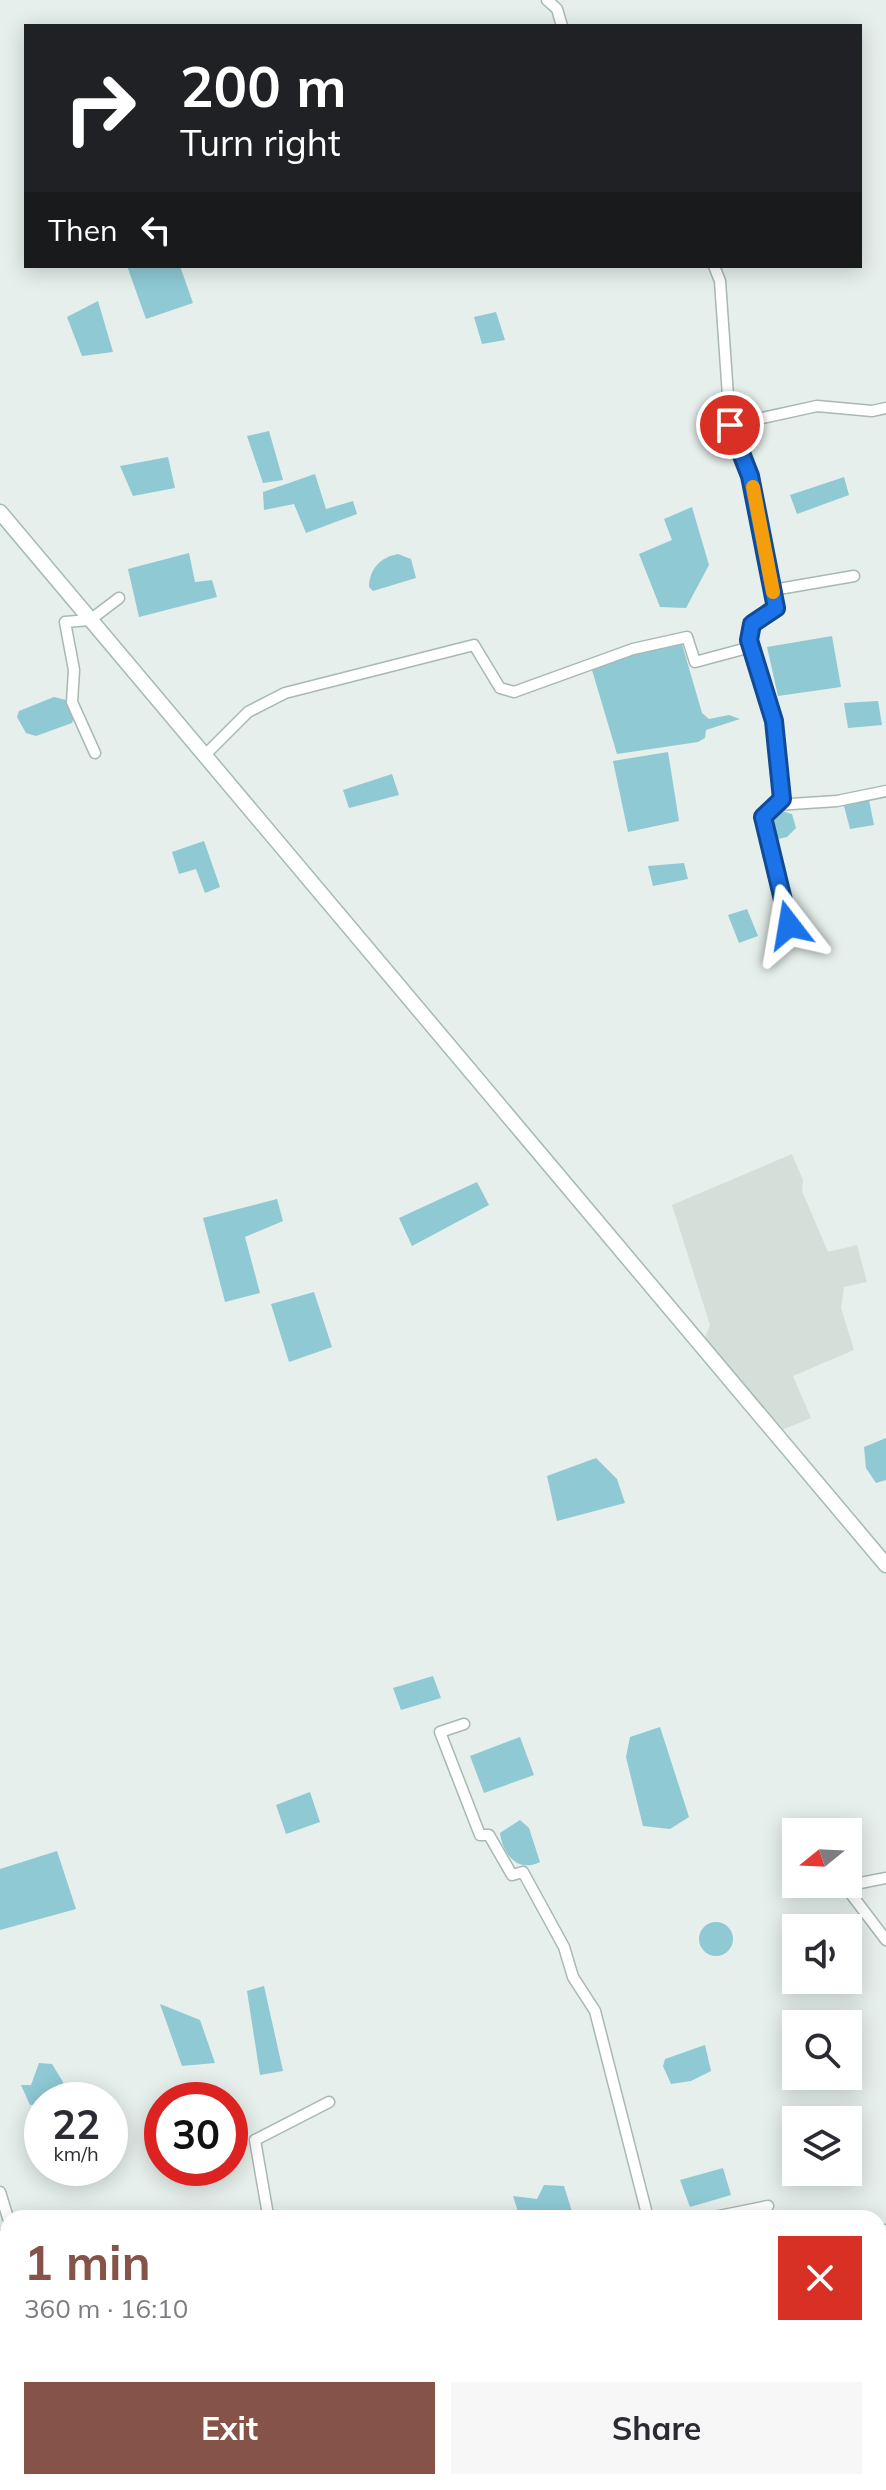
<!DOCTYPE html>
<html lang="en">
<head>
<meta charset="utf-8">
<style>
	body { margin:0; font-family:Mulish,sans-serif; background:#f7f7f7; color:#2b2b33; height:100vh; display:flex; flex-direction:column; font-size:30px; white-space:nowrap }
	* { box-sizing:border-box; margin:0 }
	p { font-size:26px; color:#7c7c81 }
	.icon { flex:none; width:44px; height:44px; fill:none; stroke:currentColor; stroke-width:2; stroke-linecap:round; stroke-linejoin:round }
	.map { position:relative; flex:1; overflow:hidden }
	.side { position:absolute; left:0px; top:2210px; width:886px; height:280px; display:flex; flex-direction:column; background:#fff; border-radius:24px 24px 0 0; box-shadow:0 4px 20px #0003 }
	.side>* { flex:none }
	.hud { position:absolute; left:24px; top:24px; width:838px; height:244px; border-radius:0px; box-shadow:0 4px 20px #0003; background:#202124; color:#fff; overflow:hidden }
	.needle { width:52px; rotate:252deg }
	.tools { position:absolute; left:782px; top:1818px; display:grid; gap:16px }
	.tools a { display:grid; place-items:center; width:80px; height:80px; border-radius:0px; background:#fff; box-shadow:0 4px 20px #0003; font-size:40px }
	.speed { position:absolute; left:24px; top:2082px; display:flex; gap:16px; font-size:40px; font-weight:700; text-align:center }
	.speed>* { display:grid; place-content:center; width:104px; height:104px; border-radius:50%; background:#fff; box-shadow:0 4px 20px #0003; line-height:1 }
	.speed small { font-size:20px; font-weight:400 }
	.speed .limit { border:12px solid #d22; background:#fff; color:#111 }
	.pin { position:absolute; display:grid; place-items:center; width:68px; height:68px; color:#fff; margin:-34px; border:4px solid #fff; border-radius:50%; box-shadow:0 2px 8px #0007 }
	.me { position:absolute; width:88px; margin:-44px; rotate:346deg; stroke-linejoin:round; filter:drop-shadow(0 0 6px #0008) }
	.turn { display:flex; align-items:center; gap:28px; height:168px; padding:0 24px; font-size:36px }
	.turn .icon { width:104px; height:104px; stroke-width:2.5 }
	.turn b { display:block; font-size:56px; line-height:68px }
	.then { display:flex; align-items:center; height:76px; padding:0 24px; background:#0003; gap:16px; font-size:30px }
	.round { display:grid; place-items:center; flex:none; width:84px; height:84px; border-radius:0px; background:#f7f7f7 }
	.headline { display:flex; align-items:center; justify-content:space-between; height:136px; padding:0 24px }
	h1 { font-size:48px; font-weight:700; line-height:60px; color:#855347 }
	.primary-button { display:flex; gap:16px; margin-top:auto; padding:16px 24px }
	.primary-button a { flex:1; height:92px; border-radius:0px; background:#855347; color:#fff; font-size:32px; font-weight:700; line-height:92px; text-align:center }
	.primary-button a+a { background:#f7f7f7; color:#2b2b33 }
	.map>svg:first-child { display:block }
	.built { fill:#d4dfda }
	.water { fill:#8ec9d4 }
	.lines { fill:none; stroke-linecap:round; stroke-linejoin:round }
	.street-casing { stroke:#a8b8b2; stroke-width:13 }
	.secondary-casing { stroke:#a4bbb3; stroke-width:17 }
	.highway-casing { stroke:#c2cac8; stroke-width:21 }
	.street { stroke:#fff; stroke-width:10 }
	.secondary { stroke:#fff; stroke-width:14 }
	.highway { stroke:#2f6f62; stroke-width:18 }
	.route-casing { stroke:#114b97; stroke-width:20 }
	.route { stroke:#1a73e8; stroke-width:14 }
	.slow { stroke:#f59e0b; stroke-width:14 }
</style>
</head>
<body>
<div class="map">
<svg width="886" height="2490" viewBox="0 0 886 2490">
	<rect width="100%" height="100%" fill="#e6efeb"/>
	<polygon class="built" points="792,1154 803,1180 802,1191 828,1252 857,1245 867,1282 844,1287 841,1308 854,1350 793,1376 811,1418 782,1430 705,1338 710,1325 672,1205"/>
	<g class="water">
		<polygon points="127,266 180,266 193,303 146,319"/>
		<polygon points="98,301 113,352 82,356 67,317"/>
		<polygon points="496,312 505,340 482,344 474,317"/>
		<polygon points="269,431 283,480 263,483 247,436"/>
		<polygon points="168,457 175,488 133,496 120,466"/>
		<polygon points="315,474 326,509 353,501 357,514 306,533 294,504 264,510 263,492"/>
		<polygon points="844,477 849,495 797,514 790,495"/>
		<polygon points="692,507 709,565 686,608 660,607 639,554 672,540 664,519"/>
		<polygon points="189,553 195,582 212,580 217,597 139,617 128,569"/>
		<path d="M398,554L411,559L416,578L373,591L369,587C369,569 381,557 398,554Z"/>
		<polygon points="832,636 841,687 778,696 767,647"/>
		<polygon points="682,644 702,713 709,719 729,715 740,719 706,730 705,738 698,742 617,754 592,670 622,657"/>
		<polygon points="54,697 66,700 74,717 72,723 36,736 26,733 17,717 19,711"/>
		<polygon points="878,701 882,725 848,728 844,703"/>
		<polygon points="668,752 679,821 628,832 613,761"/>
		<polygon points="392,774 399,795 349,808 343,790"/>
		<polygon points="869,800 874,825 850,829 844,806"/>
		<polygon points="779,810 792,814 796,828 787,837 774,840 767,819"/>
		<polygon points="204,841 220,887 205,893 196,869 179,874 172,852"/>
		<polygon points="684,863 688,879 653,886 648,866"/>
		<polygon points="747,909 758,936 739,943 728,915"/>
		<polygon points="477,1182 489,1205 412,1246 399,1218"/>
		<polygon points="277,1199 283,1221 245,1237 260,1293 225,1302 203,1218"/>
		<polygon points="314,1292 332,1347 289,1362 271,1304"/>
		<polygon points="886,1438 886,1480 876,1483 866,1468 864,1447"/>
		<polygon points="596,1458 617,1479 625,1503 557,1521 547,1476"/>
		<polygon points="433,1676 441,1698 401,1710 393,1688"/>
		<polygon points="660,1727 689,1817 670,1829 643,1826 626,1757 630,1737"/>
		<polygon points="520,1737 534,1775 484,1793 470,1756"/>
		<polygon points="310,1792 320,1822 286,1834 276,1805"/>
		<path d="M520,1820L529,1828L540,1862C518,1873 503,1855 500,1833Z"/>
		<polygon points="57,1851 76,1909 0,1930 0,1869"/>
		<circle cx="716" cy="1939" r="17"/>
		<polygon points="264,1986 283,2071 260,2075 247,1991"/>
		<polygon points="160,2004 200,2020 215,2063 182,2066"/>
		<polygon points="705,2045 711,2071 691,2081 671,2084 663,2066 665,2059"/>
		<polygon points="39,2063 52,2064 63,2082 61,2095 42,2100 42,2104 30,2105 21,2085 31,2085"/>
		<polygon points="723,2168 731,2195 690,2207 680,2180"/>
		<polygon points="544,2185 564,2186 574,2218 520,2218 513,2196 537,2199"/>
		<polygon points="8,2456 8,2482 46,2482 47,2490 0,2490 0,2460"/>
	</g>
	<g class="lines">
		<g class="street-casing">
			<g id="street">
				<polyline points="547,0 557,9 562,26"/>
				<polyline points="714,266 720,281 730,425 817,406 872,411 886,408"/>
				<polyline points="730,425 750,476 776,608 752,624 749,640 774,721 782,799 763,817 789,925"/>
				<polyline points="773,590 854,576"/>
				<polyline points="95,753 72,702 74,670 65,622 90,620 119,598"/>
				<polyline points="204,756 248,712 285,693 474,645 500,688 514,692 633,649 687,637 695,662 751,647"/>
				<polyline points="776,805 837,801 886,791"/>
				<polyline points="464,1724 440,1732 480,1835 489,1835 512,1875 523,1872 564,1947 573,1977 595,2011 648,2218"/>
				<polyline points="886,1878 845,1886 886,1940"/>
				<polyline points="0,2192 8,2218"/>
				<polyline points="253,2218 268,2215 255,2140 329,2102"/>
				<polyline points="709,2218 768,2206"/>
				<polyline points="0,2236 8,2235"/>
				<polyline points="56,2482 56,2490"/>
			</g>
		</g>
		<g class="secondary-casing">
			<g id="secondary">
				<polyline points="0,512 886,1565"/>
				<polyline points="878,2240 886,2232"/>
			</g>
		</g>
		<g class="highway-casing">
			<g id="highway">
				<polyline points="878,2468 886,2462"/>
				<polyline points="785,2490 813,2482"/>
				<polyline points="854,2490 862,2482"/>
			</g>
		</g>
		<use href="#street" class="street"/>
		<use href="#secondary" class="secondary"/>
		<use href="#highway" class="highway"/>
	</g>
	<g class="lines">
		<g class="route-casing">
			<polyline id="route" points="730,425 750,476 776,608 752,624 749,640 774,721 782,799 763,817 789,925"/>
		</g>
		<use href="#route" class="route"/>
		<polyline class="slow" points="753,487 773,592"/>
	</g>
</svg>
<div class="tools">
<a><svg class="needle" viewBox="-14 -14 28 28"><path d="M0-13l5 13h-10z" fill="#e53935"/><path d="M0 13l5-13h-10z" fill="#7c7c81"/></svg></a>
<a><svg class="icon" aria-label="sound" viewBox="0 0 24 24"><path d="M4 9h4l5-4v14l-5-4H4zM17 9q2 3 0 6"/></svg></a>
<a><svg class="icon" aria-label="search" viewBox="0 0 24 24"><circle cx="10" cy="10" r="6"/><path d="M15 15l6 6"/></svg></a>
<a><svg class="icon" aria-label="layers" viewBox="0 0 24 24"><path d="M12 4l9 5-9 5-9-5zM3 14l9 5 9-5"/></svg></a>
</div>
<div class="speed"><div>22<small>km/h</small></div><div class="limit">30</div></div>
<div class="pin" style="left:730px;top:425px;background:#d93025"><svg class="icon" aria-label="arrive" viewBox="0 0 24 24"><path d="M6 21V4h12l-3 4 3 4H6"/></svg></div>
<svg class="me" style="left:789px;top:925px" viewBox="-20 -20 40 40"><path d="M0-17L14 15 0 8-14 15z" fill="#1a73e8" stroke="#fff" stroke-width="4"/></svg>
<div class="hud">
<div class="turn"><svg class="icon" aria-label="right" viewBox="0 0 24 24"><path d="M7 20v-9h11M14 6l5 5-5 5"/></svg><div><b>200 m</b>Turn right</div></div>
<div class="then">Then<svg class="icon" aria-label="left" viewBox="0 0 24 24"><path d="M17 20v-9H6M10 6l-5 5 5 5"/></svg></div>
</div>
<section class="side">
<div class="headline"><div><h1>1 min</h1><p>360 m · 16:10</p></div><a class="round" style="background:#d93025;color:#fff"><svg class="icon" aria-label="close" viewBox="0 0 24 24"><path d="M6 6l12 12M18 6L6 18"/></svg></a></div>
<div class="primary-button"><a>Exit</a><a>Share</a></div>
</section>
</div>
</body>
</html>
